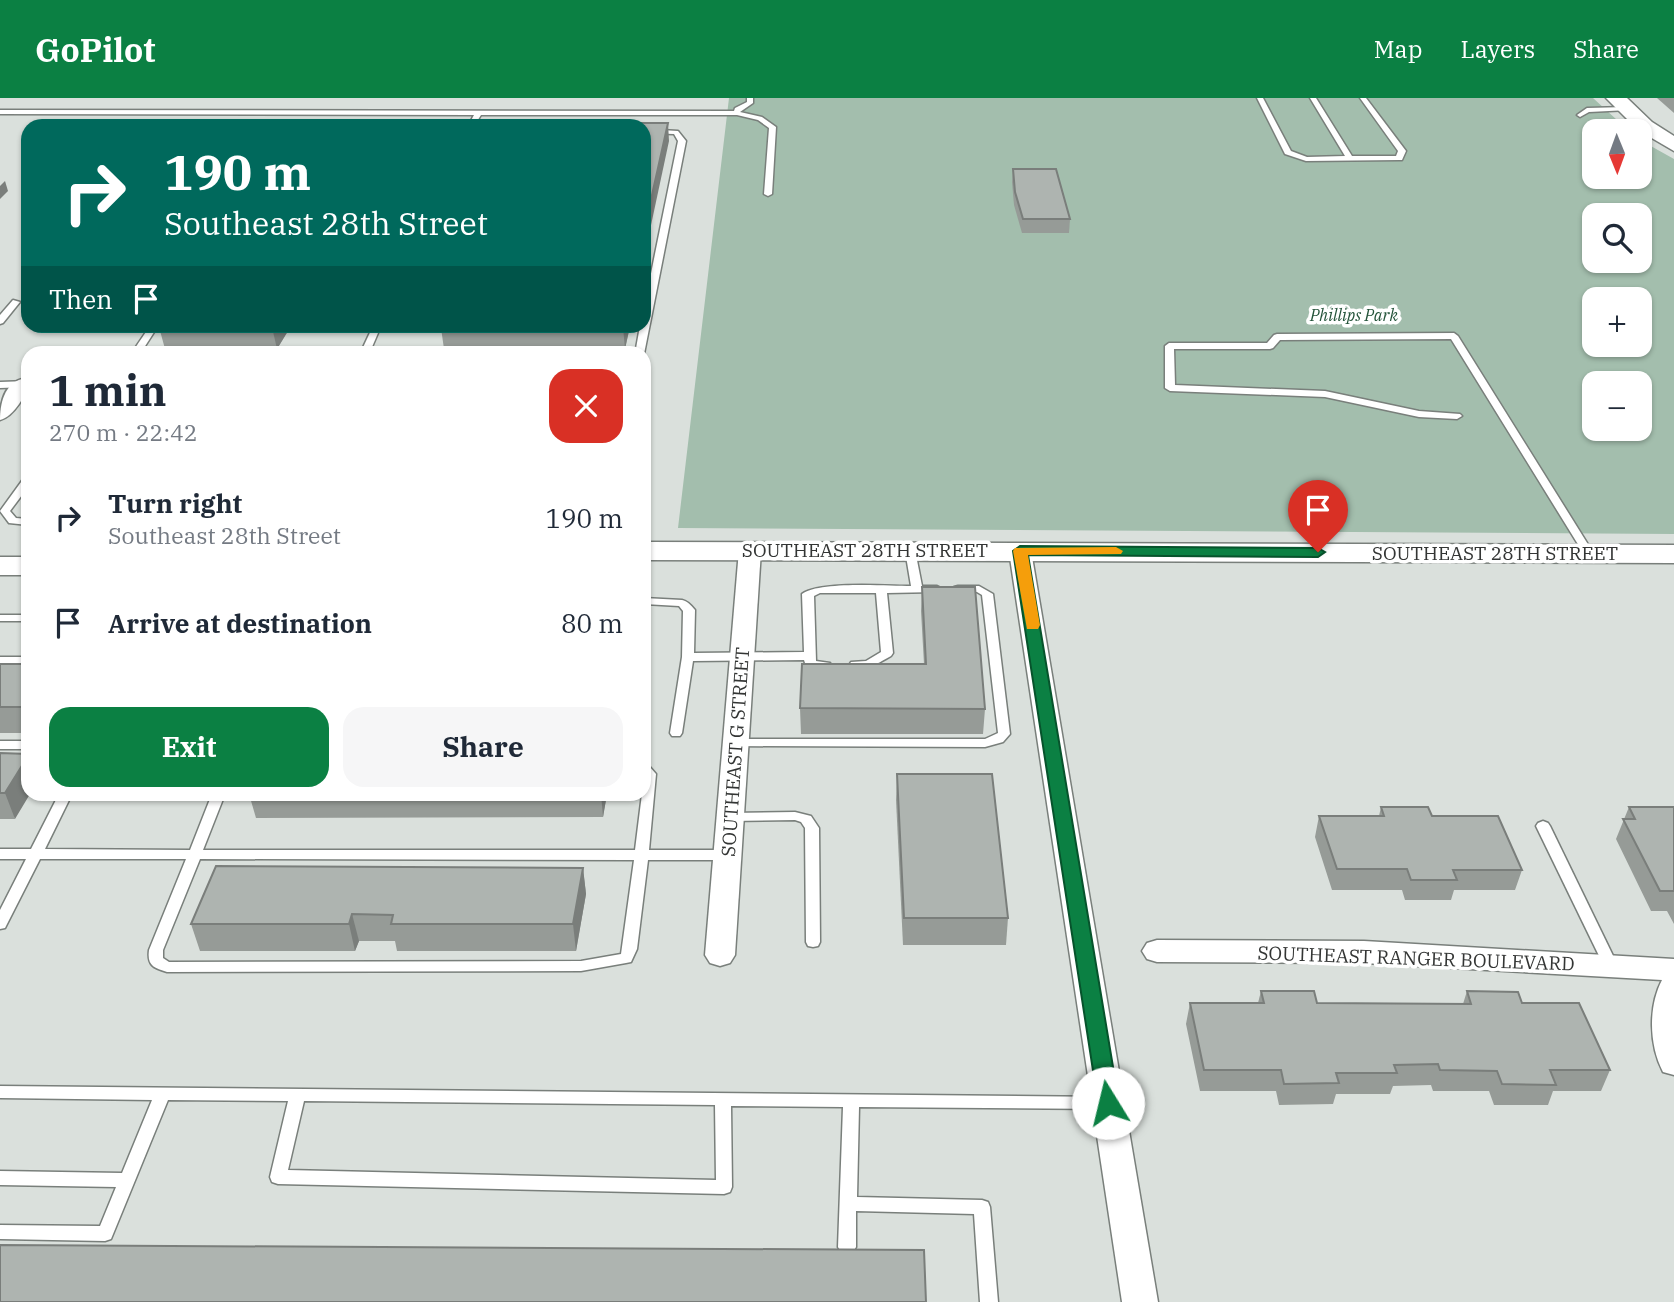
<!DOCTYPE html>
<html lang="en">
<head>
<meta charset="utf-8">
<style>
	body { margin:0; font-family:"IBM Plex Serif",serif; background:#f6f6f7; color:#1f2937; height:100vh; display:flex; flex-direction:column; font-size:26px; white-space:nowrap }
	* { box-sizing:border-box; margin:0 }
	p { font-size:23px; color:#747a83 }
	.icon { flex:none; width:38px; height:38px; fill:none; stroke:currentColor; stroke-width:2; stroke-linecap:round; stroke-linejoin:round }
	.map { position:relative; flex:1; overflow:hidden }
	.details { position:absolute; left:21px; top:248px; width:630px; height:455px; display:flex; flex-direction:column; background:#fff; border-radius:21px; box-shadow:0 2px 5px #0004 }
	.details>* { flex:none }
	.banner { position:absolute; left:21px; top:21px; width:630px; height:214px; border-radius:21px; box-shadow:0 2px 5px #0004; background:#00695c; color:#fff; overflow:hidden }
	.needle { width:46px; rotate:179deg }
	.controls { position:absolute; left:1582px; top:21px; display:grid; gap:14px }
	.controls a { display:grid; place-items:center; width:70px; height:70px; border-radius:14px; background:#fff; box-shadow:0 2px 5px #0004; font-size:35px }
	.pin { position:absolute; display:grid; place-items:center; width:60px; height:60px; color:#fff; margin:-72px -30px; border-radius:50% 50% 50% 0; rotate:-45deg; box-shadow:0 0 7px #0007 }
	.pin .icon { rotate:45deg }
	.me { position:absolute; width:77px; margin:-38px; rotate:351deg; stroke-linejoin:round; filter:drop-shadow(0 0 5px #0008) }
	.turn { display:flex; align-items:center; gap:24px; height:147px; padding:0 28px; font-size:32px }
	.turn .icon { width:91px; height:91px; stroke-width:2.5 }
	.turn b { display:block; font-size:49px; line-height:60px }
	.then { display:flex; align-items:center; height:66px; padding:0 28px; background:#0003; gap:14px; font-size:26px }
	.round { display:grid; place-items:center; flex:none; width:74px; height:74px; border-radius:21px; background:#f6f6f7 }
	.head { display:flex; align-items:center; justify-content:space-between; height:119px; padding:0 28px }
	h1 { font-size:42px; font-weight:700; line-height:52px }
	.button { display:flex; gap:14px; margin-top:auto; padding:14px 28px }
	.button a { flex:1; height:80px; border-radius:21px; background:#0b8043; color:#fff; font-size:28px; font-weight:700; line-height:80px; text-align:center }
	.button a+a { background:#f6f6f7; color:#1f2937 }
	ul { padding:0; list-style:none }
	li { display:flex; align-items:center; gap:21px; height:105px; padding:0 28px }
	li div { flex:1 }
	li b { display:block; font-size:26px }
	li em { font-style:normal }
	header { display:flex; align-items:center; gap:42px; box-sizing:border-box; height:98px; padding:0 35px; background:#0b8043; color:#fff }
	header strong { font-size:33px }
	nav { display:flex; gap:38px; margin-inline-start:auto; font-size:24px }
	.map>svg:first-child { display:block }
	.green { fill:#a3bead; fill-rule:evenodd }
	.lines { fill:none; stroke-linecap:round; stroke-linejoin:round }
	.lane-casing { stroke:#797f7b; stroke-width:3 }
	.street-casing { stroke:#797f7b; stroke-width:3 }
	.secondary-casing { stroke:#797f7b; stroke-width:3 }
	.lane { fill:#fff; fill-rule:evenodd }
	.street { fill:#fff; fill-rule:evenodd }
	.secondary { fill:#fff; fill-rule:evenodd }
	.wall { fill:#969b97 }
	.shaded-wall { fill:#7a7e7b }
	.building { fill:#aeb4b0; stroke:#7a7e7b; stroke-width:2 }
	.route { fill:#0b8043; stroke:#07532c; stroke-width:2 }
	.slow { fill:#f59e0b }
	.labels { text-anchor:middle; stroke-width:7; stroke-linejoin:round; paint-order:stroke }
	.far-park-label { font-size:16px; font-style:italic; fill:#235339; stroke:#fff }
	.street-label { font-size:19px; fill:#333534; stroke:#fff }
</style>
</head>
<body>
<header>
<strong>GoPilot</strong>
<nav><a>Map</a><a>Layers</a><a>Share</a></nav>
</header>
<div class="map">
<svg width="1674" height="1204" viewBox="0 0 1674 1204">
	<rect width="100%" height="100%" fill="#dae0dc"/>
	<path class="green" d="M729,0H1593L1629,33H1594V79H1640V42L1674,61V436L678,430ZM1594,117H1640V163H1594ZM1594,201H1640V247H1594ZM1594,285H1640V331H1594Z"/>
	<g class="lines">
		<g class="lane-casing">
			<g id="lane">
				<polygon points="747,0 753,0 753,5 740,14 762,19 776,29 772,96 768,98 764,96 769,30 758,22 737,17 481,17 474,28 468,28 474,17 0,16 0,12 734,13 735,10 747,4"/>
				<polygon points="1257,0 1263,0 1291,53 1307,59 1345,58 1310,0 1316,0 1352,58 1396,58 1398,53 1360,0 1366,0 1406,53 1402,62 1399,62 1306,63 1285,56"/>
				<polygon points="1627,9 1630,11 1629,12 1589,14 1580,19 1577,17 1587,10"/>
				<polygon points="644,31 678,33 686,43 644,256 635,256 640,228 644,228 644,210 678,43 674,36 644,35"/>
				<polygon points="13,202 20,204 3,225 0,226 0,217"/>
				<polygon points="150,228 158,228 140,256 131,256"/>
				<polygon points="373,228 381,228 369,256 360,256"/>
				<polygon points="1454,235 1458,238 1594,456 1593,458 1589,459 1584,456 1451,241 1280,242 1273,250 1270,251 1174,251 1175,287 1325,293 1419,313 1460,316 1462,318 1457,321 1419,319 1325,299 1170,293 1165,290 1165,248 1169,245 1267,245 1274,237 1277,236"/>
				<polygon points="28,283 28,289 0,290 0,284"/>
				<polygon points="28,379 28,389 10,413 16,420 28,421 28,427 9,425 0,413 24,380"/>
				<path d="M910,449L915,452L922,488H937L943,491L937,494L887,495L893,555L891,558C878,565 863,576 849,567L851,564L866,563L881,554L876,495H820L814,498L816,563L830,565L832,568L830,571L826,572L806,568L804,562L693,563L682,635L680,638H672L670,635L682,559L683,513L679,508L644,506V500L682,502C687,503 691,507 695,512L694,555L804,554L802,496C819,483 887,488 911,488L905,452Z"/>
				<polygon points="958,488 979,488 993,496 1010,636 1003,644 985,649 732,648 730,645 736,641 985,641 998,635 982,497 977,494 954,493 952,491 954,489"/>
				<rect x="0" y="517" width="28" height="6"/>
				<rect x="0" y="559" width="28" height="8"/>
				<rect x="0" y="643" width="28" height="8"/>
				<path d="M644,667L649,668L656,676L649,752H727L732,754L734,757L732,760L727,762H648L637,851L631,864L626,865L581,873L167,874C153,870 147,867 149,852L186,761H40L7,826L5,830L0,831V812L26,761H0V751H31L59,696H72L45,751L190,752L212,696H225L203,752H635L642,696H644ZM200,761L634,762L621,856L581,863L169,864L163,860V852Z"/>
				<polygon points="795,714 811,718 819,730 820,844 818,848 813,849 808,848 806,844 805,730 801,724 795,722 730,723 725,722 723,719 725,716 730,715"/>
				<polygon points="1543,723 1548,725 1550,728 1618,868 1616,872 1611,873 1606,872 1604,868 1536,728 1538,725"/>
				<path d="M0,988L1108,999L1114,1000L1116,1005L1114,1010L1108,1011L859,1009L857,1099L982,1102L988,1104L990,1109L998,1204H980L974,1116L856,1113V1149L853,1154L847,1157L841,1154L838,1149L843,1009L731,1008L732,1089L730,1094L724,1096L278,1086L272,1084L270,1079L288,1003L168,1002L111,1141L105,1143L0,1141V1127L100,1128L116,1089L0,1087V1073L122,1075L152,1002L0,1000ZM304,1003L715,1007L716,1082L288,1072Z"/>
			</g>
		</g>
		<g class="street-casing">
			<g id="street">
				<path d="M22,281L28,283C28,296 13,319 0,322C0,306 4,286 22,281Z"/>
				<polygon points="750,445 761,452 735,857 730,865 720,868 710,865 705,857 739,452"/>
				<polygon points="1020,446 1031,453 1158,1204 1122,1204 1009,453"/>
				<path d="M1157,842L1364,843L1674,861V977L1663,974C1649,947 1648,909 1662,882L1364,865L1157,864L1147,861L1142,853L1147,845Z"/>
			</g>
		</g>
		<g class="secondary-casing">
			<g id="secondary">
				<polygon points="1606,0 1627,0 1652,24 1674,38 1674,53 1638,32"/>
				<polygon points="644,444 1674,447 1674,465 644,462"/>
				<rect x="0" y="459" width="28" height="18"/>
			</g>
		</g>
		<use href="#lane" class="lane"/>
		<use href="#street" class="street"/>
		<use href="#secondary" class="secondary"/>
	</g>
	<g class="wall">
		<polygon points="1657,0 1674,0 1674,15"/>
		<polygon points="1013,71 1070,121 1069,135 1022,135 1014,107 1012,84"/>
		<polygon points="291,228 277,251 165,251 159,229"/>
		<polygon points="630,228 625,251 444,251 441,230"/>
		<polygon points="922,489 985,611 983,636 801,636 800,610 924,566 921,513"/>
		<rect x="0" y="566" width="28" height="69"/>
		<polygon points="0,655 15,721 0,721"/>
		<polygon points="897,676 1008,820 1006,847 903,847 896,702"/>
		<polygon points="249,696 607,696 603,719 256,720"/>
		<polygon points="1381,709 1432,718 1522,772 1515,792 1454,792 1451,802 1405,802 1402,792 1332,792 1315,739 1319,718 1379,718"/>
		<polygon points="1629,709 1674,709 1674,826 1667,813 1651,813 1616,741"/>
		<polygon points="583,770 586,796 576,853 397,853 395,843 359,843 355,853 200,853 191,826"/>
		<polygon points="1261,893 1317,905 1463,906 1467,893 1522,905 1610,972 1601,993 1553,993 1548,1007 1494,1007 1489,993 1433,993 1431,987 1393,988 1390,996 1336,996 1333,1006 1279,1007 1276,993 1200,993 1186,926 1190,905 1258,905"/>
	</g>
	<g class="shaded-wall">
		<polygon points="668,25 669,43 644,160 644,133"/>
		<polygon points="5,83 8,93 0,101 0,88"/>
		<polygon points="273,228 291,228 277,251 272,229"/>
		<polygon points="623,228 630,228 625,251 623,229"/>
		<polygon points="648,495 650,520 644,556 644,517"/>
		<polygon points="28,658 28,696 30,696 15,721 5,695"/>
		<polygon points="601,696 607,696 603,719"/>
		<polygon points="583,770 586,796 576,853 573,826"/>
		<polygon points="352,816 359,843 355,853 349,826"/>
	</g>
	<g class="building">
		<polygon points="525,25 668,25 644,133 644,28 524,28"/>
		<polygon points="1013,71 1056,71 1070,121 1023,121 1015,94"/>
		<polygon points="160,228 273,228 272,229 159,229"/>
		<polygon points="442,228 623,228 623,229 441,230"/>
		<polygon points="922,489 975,489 985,611 800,610 802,566 926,566"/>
		<polygon points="644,495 648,495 644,517"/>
		<rect x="0" y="566" width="28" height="43"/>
		<polygon points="0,655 28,656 28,658 5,695 0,695"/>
		<polygon points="897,676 992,676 1008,820 904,820"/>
		<polygon points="1381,709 1428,709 1432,718 1498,718 1522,772 1453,772 1457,782 1411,782 1407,771 1337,771 1319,718 1384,718"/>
		<polygon points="1629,709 1674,709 1674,793 1660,793 1623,721 1635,721"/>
		<polygon points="216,768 583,770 573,826 391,826 393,817 352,816 349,826 191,826"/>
		<polygon points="1261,893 1314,893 1317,905 1471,906 1467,893 1518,894 1522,905 1579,905 1610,972 1550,972 1556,987 1502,986 1497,973 1440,972 1438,966 1394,967 1397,975 1336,975 1339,985 1284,986 1281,972 1204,972 1190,905 1264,905"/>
		<polygon points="0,1147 924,1152 926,1204 0,1204"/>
	</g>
	<polygon class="route" points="1020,448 1318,450 1325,454 1318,459 1028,457 1119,1005 1116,1011 1101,1011 1098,1005 1013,453"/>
	<polygon class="slow" points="1116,449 1123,453 1121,456 1028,457 1040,527 1038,531 1027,531 1013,453 1015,450"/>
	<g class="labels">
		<g class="far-park-label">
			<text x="1354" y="223">Phillips Park</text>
		</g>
		<g class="street-label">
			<text x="865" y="459">SOUTHEAST 28TH STREET</text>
			<text x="1495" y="462">SOUTHEAST 28TH STREET</text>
			<text transform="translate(735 654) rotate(-86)" y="7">SOUTHEAST G STREET</text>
			<text transform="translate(1416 860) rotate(2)" y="7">SOUTHEAST RANGER BOULEVARD</text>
		</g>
	</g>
</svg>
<div class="controls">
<a><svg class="needle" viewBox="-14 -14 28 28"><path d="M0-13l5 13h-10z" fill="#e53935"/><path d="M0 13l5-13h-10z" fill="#747a83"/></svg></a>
<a><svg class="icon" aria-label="search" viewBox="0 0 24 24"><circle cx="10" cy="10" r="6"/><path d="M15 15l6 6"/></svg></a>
<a>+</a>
<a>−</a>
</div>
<div class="pin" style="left:1318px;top:454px;background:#d93025"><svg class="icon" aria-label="arrive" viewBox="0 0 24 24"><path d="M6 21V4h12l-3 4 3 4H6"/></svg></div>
<svg class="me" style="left:1108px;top:1005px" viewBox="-20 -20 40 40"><circle r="19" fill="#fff"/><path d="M0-13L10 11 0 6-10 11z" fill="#0b8043"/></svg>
<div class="banner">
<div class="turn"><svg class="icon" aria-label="right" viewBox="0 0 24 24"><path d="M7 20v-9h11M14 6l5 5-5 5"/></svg><div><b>190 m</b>Southeast 28th Street</div></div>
<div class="then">Then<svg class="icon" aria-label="arrive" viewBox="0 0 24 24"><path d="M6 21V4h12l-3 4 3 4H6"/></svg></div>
</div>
<section class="details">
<div class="head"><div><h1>1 min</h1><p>270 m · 22:42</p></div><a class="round" style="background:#d93025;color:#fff"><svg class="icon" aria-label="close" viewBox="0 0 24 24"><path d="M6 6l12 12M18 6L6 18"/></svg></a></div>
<ul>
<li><svg class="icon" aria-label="right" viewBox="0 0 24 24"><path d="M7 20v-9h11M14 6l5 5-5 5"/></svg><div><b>Turn right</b><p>Southeast 28th Street</p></div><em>190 m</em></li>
<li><svg class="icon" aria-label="arrive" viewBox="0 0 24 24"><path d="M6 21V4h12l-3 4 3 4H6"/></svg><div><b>Arrive at destination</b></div><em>80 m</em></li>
</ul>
<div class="button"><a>Exit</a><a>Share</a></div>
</section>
</div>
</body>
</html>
